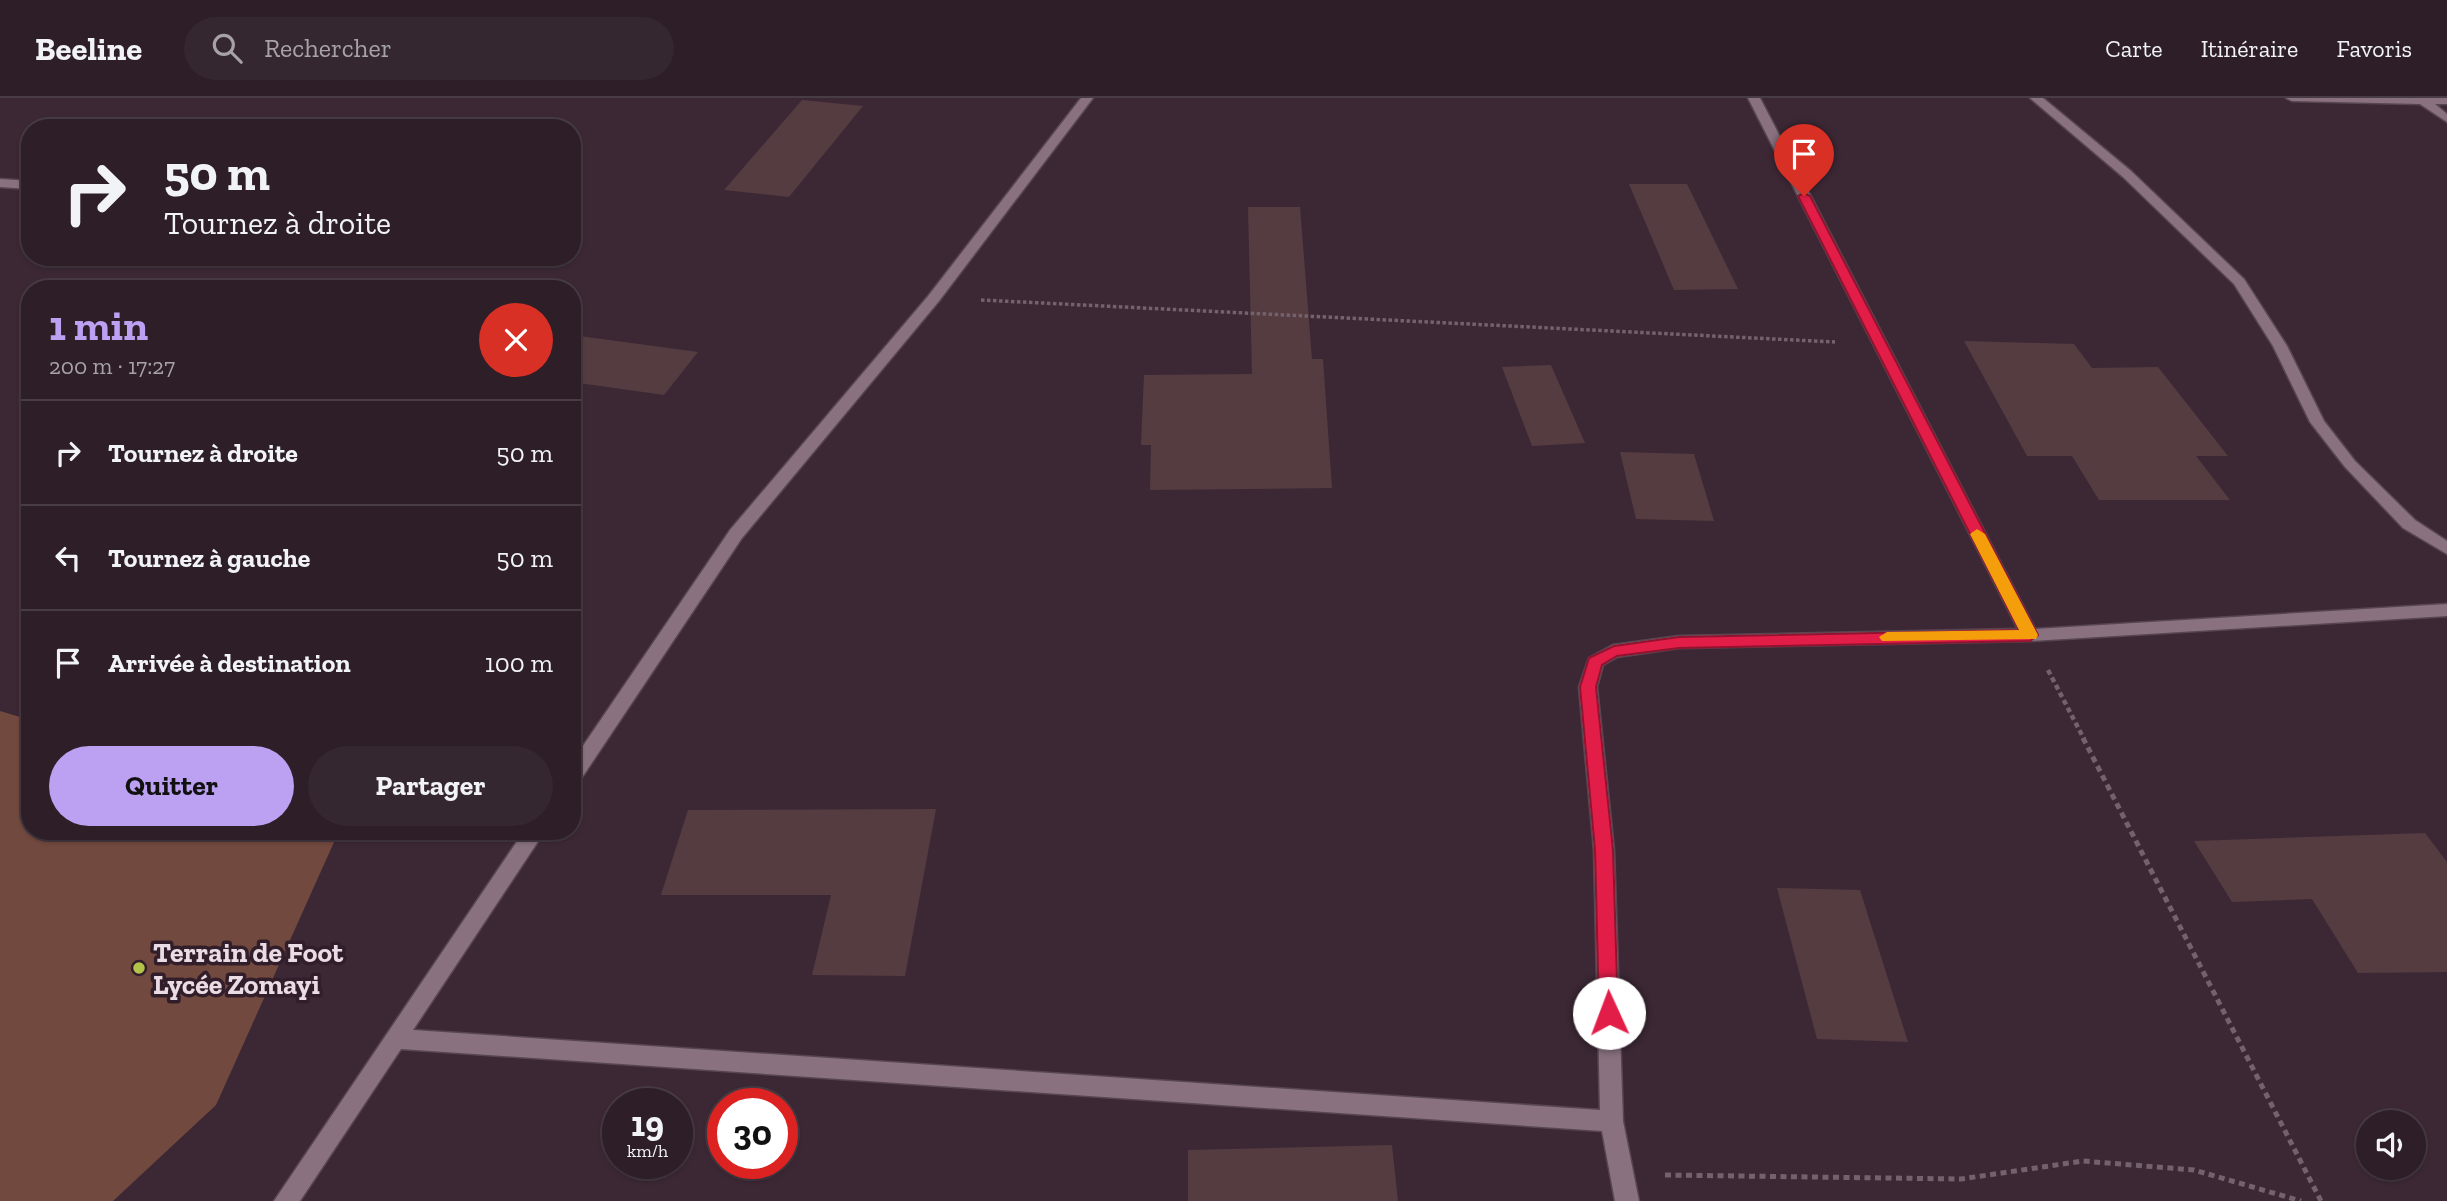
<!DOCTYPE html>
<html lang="fr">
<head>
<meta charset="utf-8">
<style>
	body { margin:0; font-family:"Zilla Slab",serif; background:#352730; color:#f1f3f6; height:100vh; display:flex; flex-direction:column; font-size:26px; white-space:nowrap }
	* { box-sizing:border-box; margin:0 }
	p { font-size:23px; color:#a7a2a8 }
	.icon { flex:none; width:38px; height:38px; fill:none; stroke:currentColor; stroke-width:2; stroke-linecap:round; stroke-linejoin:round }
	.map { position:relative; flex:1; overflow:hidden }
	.panel { position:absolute; left:21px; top:182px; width:560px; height:560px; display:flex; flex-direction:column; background:#2d1e28; border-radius:28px; box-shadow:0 2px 5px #0004,0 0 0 2px #483c45 }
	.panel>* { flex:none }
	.top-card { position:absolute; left:21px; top:21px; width:560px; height:147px; border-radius:28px; box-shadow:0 2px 5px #0004,0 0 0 2px #483c45; background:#2d1e28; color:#f1f3f6; overflow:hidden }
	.buttons { position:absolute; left:2356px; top:1012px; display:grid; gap:14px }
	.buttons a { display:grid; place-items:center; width:70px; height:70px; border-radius:50%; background:#2d1e28; box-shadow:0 2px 5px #0004,0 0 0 2px #483c45; font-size:35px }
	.speed { position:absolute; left:602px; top:990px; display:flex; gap:14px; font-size:35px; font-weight:700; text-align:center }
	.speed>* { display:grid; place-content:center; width:91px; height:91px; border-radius:50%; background:#2d1e28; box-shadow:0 2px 5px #0004,0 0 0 2px #483c45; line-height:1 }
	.speed small { font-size:18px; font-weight:400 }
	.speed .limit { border:10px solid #d22; background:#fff; color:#111 }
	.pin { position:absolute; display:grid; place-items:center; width:60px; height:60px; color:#fff; margin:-72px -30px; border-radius:50% 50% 50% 0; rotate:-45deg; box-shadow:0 0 7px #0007 }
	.pin .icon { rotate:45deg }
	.me { position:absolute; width:77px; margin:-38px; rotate:358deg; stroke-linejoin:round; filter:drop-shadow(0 0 5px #0008) }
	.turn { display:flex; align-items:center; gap:24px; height:147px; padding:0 28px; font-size:32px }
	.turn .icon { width:91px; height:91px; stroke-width:2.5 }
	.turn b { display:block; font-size:49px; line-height:60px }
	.round { display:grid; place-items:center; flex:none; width:74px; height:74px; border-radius:37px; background:#352730 }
	.overview { display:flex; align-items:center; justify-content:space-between; height:119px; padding:0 28px }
	h1 { font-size:42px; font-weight:700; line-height:52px; color:#bca0f2 }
	.button { display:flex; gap:14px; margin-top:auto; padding:14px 28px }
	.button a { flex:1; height:80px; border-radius:42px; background:#bca0f2; color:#111; font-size:28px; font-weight:700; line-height:80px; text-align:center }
	.button a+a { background:#352730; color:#f1f3f6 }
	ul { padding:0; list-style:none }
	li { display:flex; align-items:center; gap:21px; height:105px; padding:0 28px; border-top:2px solid #483c45 }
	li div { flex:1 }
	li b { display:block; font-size:26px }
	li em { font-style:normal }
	header { display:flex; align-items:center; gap:42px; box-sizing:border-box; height:98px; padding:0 35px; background:#2d1e28; border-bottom:2px solid #483c45 }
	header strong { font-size:33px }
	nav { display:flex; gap:38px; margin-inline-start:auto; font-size:24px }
	.search { width:490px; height:63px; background:#352730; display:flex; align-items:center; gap:18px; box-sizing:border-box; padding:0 24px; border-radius:38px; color:#a7a2a8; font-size:26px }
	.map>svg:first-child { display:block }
	.green { fill:#72493e }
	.building { fill:#553c40 }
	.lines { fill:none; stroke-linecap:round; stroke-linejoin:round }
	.minor-casing { stroke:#574550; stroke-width:3 }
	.path-far2 { stroke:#73616c; stroke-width:3.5; stroke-dasharray:3.5 2.5; stroke-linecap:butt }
	.path-far1 { stroke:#73616c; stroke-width:4.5; stroke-dasharray:5 3.5; stroke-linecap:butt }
	.path { stroke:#73616c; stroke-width:5; stroke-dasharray:6 4.5; stroke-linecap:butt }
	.minor { fill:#89717f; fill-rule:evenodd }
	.route { fill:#e11d48; stroke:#92132f; stroke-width:2 }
	.slow { fill:#f59e0b }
	.poi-dot { fill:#b4c24a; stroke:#321e2b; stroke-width:2.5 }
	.labels { text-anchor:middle; stroke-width:7; stroke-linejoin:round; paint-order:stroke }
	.near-poi-label { font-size:28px; font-weight:bold; fill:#eadce4; stroke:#321e2b; text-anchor:start }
</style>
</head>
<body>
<header>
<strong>Beeline</strong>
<div class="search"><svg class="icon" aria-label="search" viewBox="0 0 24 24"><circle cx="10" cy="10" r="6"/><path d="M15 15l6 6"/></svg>Rechercher</div>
<nav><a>Carte</a><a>Itinéraire</a><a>Favoris</a></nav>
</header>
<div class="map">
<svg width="2447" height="1103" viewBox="0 0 2447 1103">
	<rect width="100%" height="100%" fill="#3c2835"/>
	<polygon class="green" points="0,613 30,622 30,733 339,733 216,1007 113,1103 0,1103"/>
	<g class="building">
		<polygon points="802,2 863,8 789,99 724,92"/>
		<polygon points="1629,86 1687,86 1738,191 1674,192"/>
		<polygon points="1248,109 1300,109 1312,261 1323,261 1332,390 1150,392 1151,347 1141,347 1144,277 1252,276"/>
		<polygon points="572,237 698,254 664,297 572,284"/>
		<polygon points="1964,243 2074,246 2092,270 2158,269 2228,358 2196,358 2230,402 2099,402 2072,358 2027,358"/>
		<polygon points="1551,267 1585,345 1532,348 1502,269"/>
		<polygon points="1620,354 1694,356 1714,423 1636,421"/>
		<polygon points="936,711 905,878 812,877 831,797 661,797 688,712"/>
		<polygon points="2425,735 2447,764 2447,874 2358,875 2312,801 2232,804 2194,743"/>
		<polygon points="1777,790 1860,792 1908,944 1817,941"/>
		<polygon points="1392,1047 1398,1103 1188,1103 1188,1052"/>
	</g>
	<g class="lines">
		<g class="minor-casing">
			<g id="minor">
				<polygon points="1081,0 1093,0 939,203 742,440 579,684 572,686 572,664 730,432 929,197"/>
				<polygon points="1748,0 1760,0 2035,531 2447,506 2447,518 2030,543 1679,550 1617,559 1603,567 1597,589 1614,752 1623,1023 1639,1103 1615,1103 1602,1033 401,951 300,1103 274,1103 524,733 545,733 413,932 1600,1012 1594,752 1579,589 1589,560 1613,547 1679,538 2018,531"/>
				<polygon points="2030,0 2043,0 2131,73 2244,181 2287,248 2324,323 2355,363 2415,422 2447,443 2447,456 2403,430 2345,369 2310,324 2273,248 2234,186 2123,79"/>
				<polygon points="2286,0 2447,0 2447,6 2435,6 2447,16 2447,24 2420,6 2292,3"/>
				<polygon points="0,81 30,83 30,91 0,89"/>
			</g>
		</g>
		<polyline class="path-far2" points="981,202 1835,244"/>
		<polyline class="path-far1" points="2048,572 2084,641"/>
		<g class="path">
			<polyline points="2083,640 2321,1103"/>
			<polyline points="1665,1077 1961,1081 2083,1063 2194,1072 2301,1103"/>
		</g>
		<use href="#minor" class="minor"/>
	</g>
	<polygon class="route" points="1804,95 1810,98 2038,537 2030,543 1679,550 1617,558 1602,567 1596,589 1613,752 1618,915 1616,921 1609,923 1602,921 1599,915 1595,752 1580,589 1589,560 1614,548 1679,539 2019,532 1798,98"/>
	<polygon class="slow" points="1977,431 1985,436 2038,537 2036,541 1882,543 1879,539 1887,534 2019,532 1970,436"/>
	<circle class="poi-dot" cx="139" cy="870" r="7"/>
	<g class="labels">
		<g class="near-poi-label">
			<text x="153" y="864">Terrain de Foot<tspan x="153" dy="32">Lycée Zomayi</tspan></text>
		</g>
	</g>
</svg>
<div class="buttons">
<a><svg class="icon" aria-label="sound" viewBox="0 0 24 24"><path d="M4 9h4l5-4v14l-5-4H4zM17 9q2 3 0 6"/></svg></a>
</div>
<div class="speed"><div>19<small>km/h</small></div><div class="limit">30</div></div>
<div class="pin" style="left:1804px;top:98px;background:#d93025"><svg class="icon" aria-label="arrive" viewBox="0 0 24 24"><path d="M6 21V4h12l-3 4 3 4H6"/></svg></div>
<svg class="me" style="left:1609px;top:915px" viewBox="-20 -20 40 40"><circle r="19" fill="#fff"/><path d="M0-13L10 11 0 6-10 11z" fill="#e11d48"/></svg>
<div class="top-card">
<div class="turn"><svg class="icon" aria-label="right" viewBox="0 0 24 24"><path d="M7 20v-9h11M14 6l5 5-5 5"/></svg><div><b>50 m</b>Tournez à droite</div></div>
</div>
<section class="panel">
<div class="overview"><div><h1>1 min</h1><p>200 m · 17:27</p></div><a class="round" style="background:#d93025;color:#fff"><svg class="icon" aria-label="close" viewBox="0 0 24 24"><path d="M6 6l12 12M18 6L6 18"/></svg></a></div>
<ul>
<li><svg class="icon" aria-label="right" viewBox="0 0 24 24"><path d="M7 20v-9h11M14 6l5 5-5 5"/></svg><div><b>Tournez à droite</b></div><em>50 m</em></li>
<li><svg class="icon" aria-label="left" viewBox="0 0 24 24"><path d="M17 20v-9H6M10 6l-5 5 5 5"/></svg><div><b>Tournez à gauche</b></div><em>50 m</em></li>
<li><svg class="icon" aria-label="arrive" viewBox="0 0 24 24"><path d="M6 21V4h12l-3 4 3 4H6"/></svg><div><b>Arrivée à destination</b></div><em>100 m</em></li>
</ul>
<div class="button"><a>Quitter</a><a>Partager</a></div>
</section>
</div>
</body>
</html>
